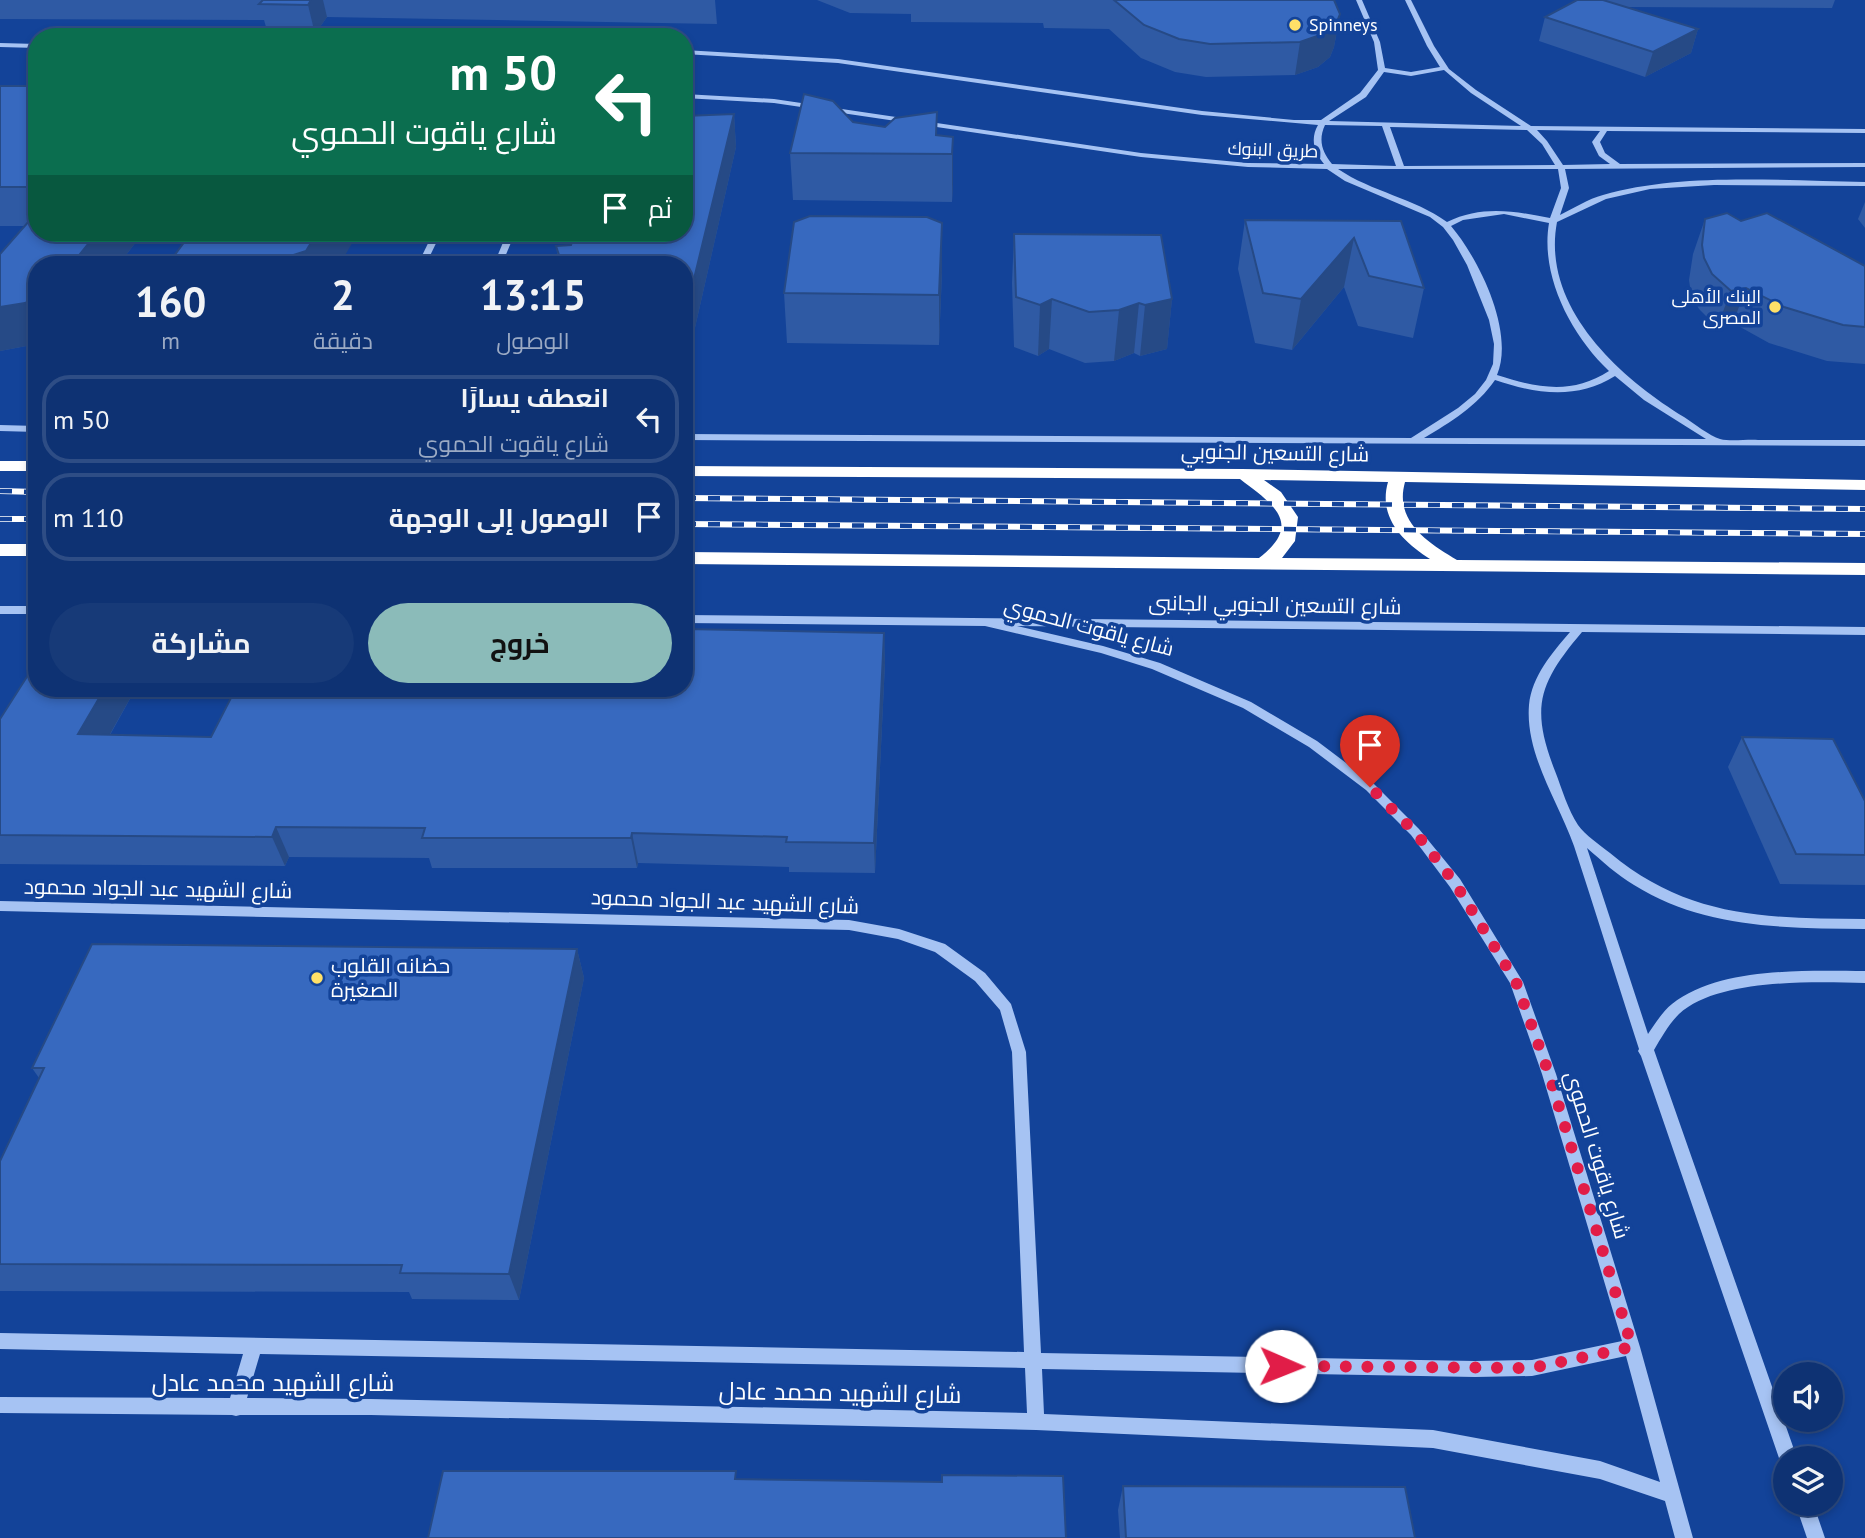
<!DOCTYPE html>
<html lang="ar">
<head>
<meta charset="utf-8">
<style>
	body { margin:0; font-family:"PT Sans",Cairo,sans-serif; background:#173a78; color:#f1f3f6; direction:rtl; height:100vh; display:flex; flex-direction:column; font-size:26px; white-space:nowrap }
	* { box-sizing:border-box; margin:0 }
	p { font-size:23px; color:#9baac4 }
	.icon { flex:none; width:38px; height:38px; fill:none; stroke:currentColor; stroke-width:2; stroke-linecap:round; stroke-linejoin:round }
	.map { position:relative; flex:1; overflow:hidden; direction:ltr }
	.sheet { position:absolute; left:28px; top:256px; width:665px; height:441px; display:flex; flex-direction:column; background:#0e3273; border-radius:28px; box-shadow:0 4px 10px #0003,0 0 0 2px #2e4d85; direction:rtl }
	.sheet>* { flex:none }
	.hud { position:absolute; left:28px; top:28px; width:665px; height:214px; border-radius:28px; box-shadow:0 4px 10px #0003,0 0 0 2px #2e4d85; direction:rtl; background:#0b6e4f; color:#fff; overflow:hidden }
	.tools { position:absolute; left:1773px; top:1362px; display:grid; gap:14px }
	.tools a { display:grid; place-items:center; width:70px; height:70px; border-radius:50%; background:#0e3273; box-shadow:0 4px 10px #0003,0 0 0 2px #2e4d85; font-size:35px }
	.pin { position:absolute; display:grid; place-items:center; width:60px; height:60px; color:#fff; margin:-72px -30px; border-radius:50% 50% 50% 0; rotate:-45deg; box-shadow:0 0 7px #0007 }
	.pin .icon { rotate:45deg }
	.me { position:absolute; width:77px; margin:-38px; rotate:91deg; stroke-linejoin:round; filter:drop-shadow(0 0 5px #0008) }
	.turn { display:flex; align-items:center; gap:24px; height:147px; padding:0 21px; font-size:32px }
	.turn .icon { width:91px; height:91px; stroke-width:2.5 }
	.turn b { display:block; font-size:49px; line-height:60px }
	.then { display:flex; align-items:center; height:66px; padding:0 21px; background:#0003; gap:14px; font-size:26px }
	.eta { display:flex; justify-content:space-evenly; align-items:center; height:119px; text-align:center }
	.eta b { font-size:42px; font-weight:700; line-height:49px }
	.action { display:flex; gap:14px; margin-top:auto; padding:14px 21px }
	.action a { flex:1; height:80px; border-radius:42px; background:#8bbbb9; color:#111; font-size:28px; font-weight:700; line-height:80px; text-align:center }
	.action a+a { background:#173a78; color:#f1f3f6 }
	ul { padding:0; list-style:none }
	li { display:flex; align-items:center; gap:21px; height:88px; margin:0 14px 10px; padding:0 7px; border:4px solid #2e4d85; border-radius:28px }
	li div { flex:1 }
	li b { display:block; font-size:26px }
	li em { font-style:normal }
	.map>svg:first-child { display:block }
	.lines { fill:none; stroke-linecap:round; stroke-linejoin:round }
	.minor { fill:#a6c3f3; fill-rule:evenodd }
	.highway { fill:#fff; fill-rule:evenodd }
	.rail-casing { stroke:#fff; stroke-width:6 }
	.rail { stroke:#134399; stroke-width:4.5; stroke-dasharray:12; stroke-linecap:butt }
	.wall { fill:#2f5aa4 }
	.shaded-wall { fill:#264a86 }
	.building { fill:#3769bf; stroke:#264a86; stroke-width:2 }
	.route { stroke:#e11d48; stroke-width:12; stroke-dasharray:0 21.6 }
	.poi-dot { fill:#ffe068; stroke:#134399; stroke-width:2.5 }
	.labels { text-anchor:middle; stroke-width:7; stroke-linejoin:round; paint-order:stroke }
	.far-poi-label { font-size:18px; fill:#fff; stroke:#134399; text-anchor:start }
	.far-street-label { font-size:18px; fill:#fff; stroke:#134399 }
	.street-label { font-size:21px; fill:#fff; stroke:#134399 }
	.poi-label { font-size:21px; fill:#fff; stroke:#134399; text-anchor:start }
	.near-street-label { font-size:24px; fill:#fff; stroke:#134399 }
</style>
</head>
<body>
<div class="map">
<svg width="1865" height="1538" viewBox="0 0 1865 1538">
	<rect width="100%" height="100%" fill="#134399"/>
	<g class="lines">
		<g class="minor">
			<path d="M1356,0H1362L1380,42L1385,68L1411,72L1440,67L1427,46L1405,0H1411L1434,46L1449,69L1476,90L1531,126L1865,129V133L1607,131L1600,142L1605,153L1620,164L1865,163V167L1565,169L1569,188L1560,215C1574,208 1588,199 1603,195C1681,172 1784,181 1865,182V186L1714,185L1650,189L1606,199L1557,222C1541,307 1619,377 1684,417C1693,423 1710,436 1720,439C1731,442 1747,439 1758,440C1793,440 1829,440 1865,440V446L684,440V434L1411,438L1458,408L1475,394L1486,380L1493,364L1494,344L1489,320L1467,265L1453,240L1443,227L1430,217L1345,181L1327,169L1248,167L1141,157L774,103L684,98V94L774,99L1141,153L1248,163L1324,164C1314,152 1310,139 1318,125L1202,115L838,63L684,54V50L838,59L1202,111L1294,120H1321L1360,93L1378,70L1374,42ZM1444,70L1471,93L1521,126L1329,121L1366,97L1384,72L1411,76ZM1325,125L1382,126L1396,166L1332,164C1322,152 1318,140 1325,125ZM1390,127L1527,130L1542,144L1555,165L1404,166ZM1537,130L1600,131L1592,142L1599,156L1610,164L1563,165L1547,141ZM1338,169H1558L1561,188L1550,218C1514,211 1482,205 1447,222C1414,198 1372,192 1338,169ZM1504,214L1549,223C1540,276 1571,335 1609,371C1572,395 1537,388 1497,375C1515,332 1479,259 1451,226L1463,220ZM1615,376L1644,400L1706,439L1424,438C1451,422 1477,406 1495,380C1536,394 1577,400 1615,376Z"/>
			<polygon points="0,43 37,44 37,48 0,47"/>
			<polygon points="433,233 441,233 426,264 418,264"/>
			<polygon points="507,233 515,233 502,264 494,264"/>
			<polygon points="0,425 37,426 37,432 0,431"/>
			<rect x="0" y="606" width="37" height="8"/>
			<path d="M684,615L1865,627V635L1582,632C1539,683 1530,707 1555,771C1562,789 1568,810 1578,825C1585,835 1600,845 1610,853C1689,919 1768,918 1865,919V929C1785,928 1704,929 1634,885C1617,875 1602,861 1587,848L1648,1034C1655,1024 1662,1012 1672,1004C1720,966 1807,971 1865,971V983C1813,982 1719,978 1679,1014C1669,1024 1661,1038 1654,1050L1797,1458H1785V1465L1782,1464L1779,1458L1641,1056L1638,1051L1639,1049C1617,981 1596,913 1574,846C1558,801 1525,754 1529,705C1532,676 1552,653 1570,632L1017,626L1103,646L1160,663L1251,702L1317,741L1374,784L1419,829L1460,879L1523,982L1556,1074L1640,1347L1693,1538H1675L1665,1501L1600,1479L1433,1448L1036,1430L371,1415H240L236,1416L232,1415L0,1413V1397L230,1398L243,1354L0,1349V1333L1024,1352L1012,1052L1000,1010L975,981L935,952L898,939L849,930L0,911V901L849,920L899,929L945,944L985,973L1011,1004L1026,1052L1041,1353L1475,1361L1532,1360L1622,1341L1542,1074L1510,983L1450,887L1411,835L1366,790L1309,747L1243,708L1152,669L1101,653L985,626L684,623ZM260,1354L1025,1368L1027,1413L371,1399L247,1398ZM1626,1356L1660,1482L1600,1461L1433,1430L1044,1414L1042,1369L1475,1377L1532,1376Z"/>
			<polygon points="1795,1503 1813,1503 1825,1538 1807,1538"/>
		</g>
		<g class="highway">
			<rect x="0" y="461" width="37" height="10"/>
			<path d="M684,466L1242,469L1865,480V490L1405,482C1394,521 1427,542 1457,560L1865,563V575L684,564V552L1259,558C1305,523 1271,503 1240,479L684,476ZM1264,480L1388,482C1378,517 1402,541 1430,559L1282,558L1295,541L1298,517L1281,492Z"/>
			<rect x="0" y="544" width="37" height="12"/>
		</g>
		<g class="rail-casing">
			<g id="rail">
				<polyline points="0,491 37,492"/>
				<polyline points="684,498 1865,509"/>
				<polyline points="0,519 37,519"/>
				<polyline points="684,524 1865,534"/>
			</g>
		</g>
		<use href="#rail" class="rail"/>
	</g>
	<g class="wall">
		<polygon points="0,0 715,0 717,24 327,17 315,34 268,34 264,20 0,19"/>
		<polygon points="817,0 1334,0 1340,14 1334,47 1330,57 1318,67 1295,75 1206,77 1175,72 1141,58 1109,29 1044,28 1043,23 911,22 911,14 850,13"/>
		<polygon points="1577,0 1835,0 1832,8 1626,7 1698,29 1691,53 1645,77 1539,41 1545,17"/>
		<polygon points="0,86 37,86 37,233 143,233 119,264 37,264 37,344 0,351 25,226 0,226"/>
		<polygon points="937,112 937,135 953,137 953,184 952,202 793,200 790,153 853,122 885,127"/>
		<polygon points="734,114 736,147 687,363 684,362 684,264 559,264 556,246 571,245"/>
		<polygon points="1865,202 1865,228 1858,219"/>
		<polygon points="1705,219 1741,221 1865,266 1865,364 1827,361 1769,343 1733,323 1717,327 1699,309 1691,294 1689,280 1693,254"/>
		<polygon points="1245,220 1401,221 1424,288 1413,338 1358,326 1344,287 1292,350 1255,343 1238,269"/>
		<polygon points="1014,234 1172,299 1167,349 1140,356 1134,353 1114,361 1085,363 1049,349 1038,356 1014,347 1012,283"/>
		<polygon points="942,272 939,345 787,343 784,293"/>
		<polygon points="884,633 885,663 875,873 789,872 789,867 638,863 637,868 432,868 429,858 289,857 285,866 0,864 0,719 37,688 136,688 110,735 211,737"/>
		<polygon points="1742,737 1865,801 1865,885 1780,884 1728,767"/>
		<polygon points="577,949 584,978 519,1300 412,1299 409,1292 0,1291 0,1161 39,1078 32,1068"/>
		<polygon points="1123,1486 1415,1538 1120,1538 1118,1510"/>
	</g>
	<g class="shaded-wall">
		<polygon points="311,0 323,0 327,17 315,34 308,5"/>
		<polygon points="1340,14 1334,47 1330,57 1318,67 1295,75 1300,42"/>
		<polygon points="1698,29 1691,53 1645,77 1653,52"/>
		<polygon points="734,114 736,147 687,363 684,340 684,320"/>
		<polygon points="953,137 953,184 952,202 952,154"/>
		<polygon points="942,223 942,272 939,345 939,295"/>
		<polygon points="97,233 143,233 119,264 72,264"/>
		<polygon points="317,233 358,233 340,264 265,264"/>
		<polygon points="1354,238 1344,287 1292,350 1301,299"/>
		<polygon points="1746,288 1733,323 1717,327 1731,291"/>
		<polygon points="37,296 37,344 0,351 0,307"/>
		<polygon points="1052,299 1049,349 1038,356 1040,305"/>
		<polygon points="1172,299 1167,349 1140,356 1145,305"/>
		<polygon points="1139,303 1134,353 1114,361 1119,310"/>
		<polygon points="884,633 885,663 875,873 874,843"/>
		<polygon points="105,688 136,688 93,764 78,734"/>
		<polygon points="276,827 289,857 285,866 272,837"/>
		<polygon points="632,833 638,863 637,868 631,838"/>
		<polygon points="577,949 584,978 519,1300 509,1274"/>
	</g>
	<g class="building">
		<polygon points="263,0 311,0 308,5 259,4"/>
		<polygon points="1114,0 1334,0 1340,14 1336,24 1323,34 1300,42 1210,44 1179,39 1144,25"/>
		<polygon points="1577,0 1603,0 1698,29 1653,52 1545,17"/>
		<rect x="0" y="86" width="37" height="101"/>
		<polygon points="804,94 833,101 853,122 885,127 895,118 937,112 936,135 953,137 952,154 790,153"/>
		<polygon points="734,114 684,320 684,264 562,264 556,246 571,245 575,233 684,233 684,116"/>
		<polygon points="37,212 37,233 97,233 72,264 37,264 37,296 25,303 0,307 0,254"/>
		<polygon points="1727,213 1741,221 1767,213 1865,266 1865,327 1843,325 1784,307 1746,288 1731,291 1712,274 1704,258 1702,245 1705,219"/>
		<polygon points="810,216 927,217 942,223 939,295 784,293 794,222"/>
		<polygon points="1245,220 1401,221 1424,288 1369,276 1354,238 1301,299 1263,293"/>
		<polygon points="191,233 317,233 306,251 265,264 168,264"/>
		<polygon points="1014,234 1161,235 1172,299 1145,305 1139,303 1119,310 1089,312 1052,299 1040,305 1016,297"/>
		<polygon points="684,629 884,633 874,843 786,842 787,837 632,833 631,838 422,838 425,828 276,827 272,837 0,835 0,719 37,661 37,688 105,688 78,734 211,737 236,688 684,688"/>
		<polygon points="1742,737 1833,739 1865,801 1865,855 1796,854"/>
		<polygon points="92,944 577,949 509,1274 400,1273 402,1265 0,1264 0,1161 44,1068 32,1068"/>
		<polygon points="443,1471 736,1471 735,1479 942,1482 942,1475 1063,1476 1066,1538 428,1538"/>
		<polygon points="1123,1486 1405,1487 1415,1538 1126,1538"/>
	</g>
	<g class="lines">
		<polyline class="route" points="1281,1366 1532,1368 1632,1347 1549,1074 1516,982 1455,883 1415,832 1370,787"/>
	</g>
	<g class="poi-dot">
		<circle cx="1295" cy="25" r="7"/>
		<circle cx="1775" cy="307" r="7"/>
		<circle cx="317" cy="978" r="7"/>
	</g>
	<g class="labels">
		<g class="far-poi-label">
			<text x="1309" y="31">Spinneys</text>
			<text x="1761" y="303" text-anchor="end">البنك الأهلى<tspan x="1761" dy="21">المصرى</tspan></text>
		</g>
		<g class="far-street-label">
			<text transform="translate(1273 150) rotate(2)" y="6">طريق البنوك</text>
		</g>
		<g class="street-label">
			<text transform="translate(1275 453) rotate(1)" y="7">شارع التسعين الجنوبي</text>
			<text transform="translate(1275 605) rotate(1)" y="7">شارع التسعين الجنوبي الجانبى</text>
			<text transform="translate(1089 627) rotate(15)" y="7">شارع ياقوت الحموي</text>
			<text transform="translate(158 889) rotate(1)" y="7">شارع الشهيد عبد الجواد محمود</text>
			<text transform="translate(725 902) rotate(2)" y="7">شارع الشهيد عبد الجواد محمود</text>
			<text transform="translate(1597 1155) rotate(73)" y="7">شارع ياقوت الحموي</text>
		</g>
		<g class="poi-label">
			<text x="331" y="973">حضانه القلوب<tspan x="331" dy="24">الصغيرة</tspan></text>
		</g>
		<g class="near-street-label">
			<text x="273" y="1391">شارع الشهيد محمد عادل</text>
			<text transform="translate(840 1393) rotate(1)" y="8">شارع الشهيد محمد عادل</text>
		</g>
	</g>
</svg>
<div class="tools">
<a><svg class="icon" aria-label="sound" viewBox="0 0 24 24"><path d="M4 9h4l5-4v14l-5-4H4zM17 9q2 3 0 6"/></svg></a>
<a><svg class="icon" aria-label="layers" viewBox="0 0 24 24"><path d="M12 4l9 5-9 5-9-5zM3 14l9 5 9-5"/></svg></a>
</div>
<div class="pin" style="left:1370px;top:787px;background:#d93025"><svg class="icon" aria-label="arrive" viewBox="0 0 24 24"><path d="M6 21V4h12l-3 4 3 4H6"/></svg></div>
<svg class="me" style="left:1281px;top:1366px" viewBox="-20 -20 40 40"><circle r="19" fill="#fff"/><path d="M0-13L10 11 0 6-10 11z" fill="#e11d48"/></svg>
<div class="hud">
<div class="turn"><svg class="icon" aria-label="left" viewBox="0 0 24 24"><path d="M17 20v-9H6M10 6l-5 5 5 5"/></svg><div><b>50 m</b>شارع ياقوت الحموي</div></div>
<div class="then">ثم<svg class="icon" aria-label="arrive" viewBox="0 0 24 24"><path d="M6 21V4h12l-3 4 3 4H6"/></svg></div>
</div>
<section class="sheet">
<div class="eta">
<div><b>13:15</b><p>الوصول</p></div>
<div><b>2</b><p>دقيقة</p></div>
<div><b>160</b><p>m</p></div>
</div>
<ul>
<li><svg class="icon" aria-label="left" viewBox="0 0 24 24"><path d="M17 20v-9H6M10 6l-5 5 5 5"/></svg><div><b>انعطف يسارًا</b><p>شارع ياقوت الحموي</p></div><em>50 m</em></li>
<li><svg class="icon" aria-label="arrive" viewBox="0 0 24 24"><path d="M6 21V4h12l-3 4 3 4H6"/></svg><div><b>الوصول إلى الوجهة</b></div><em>110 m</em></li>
</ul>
<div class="action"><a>خروج</a><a>مشاركة</a></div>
</section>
</div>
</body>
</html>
